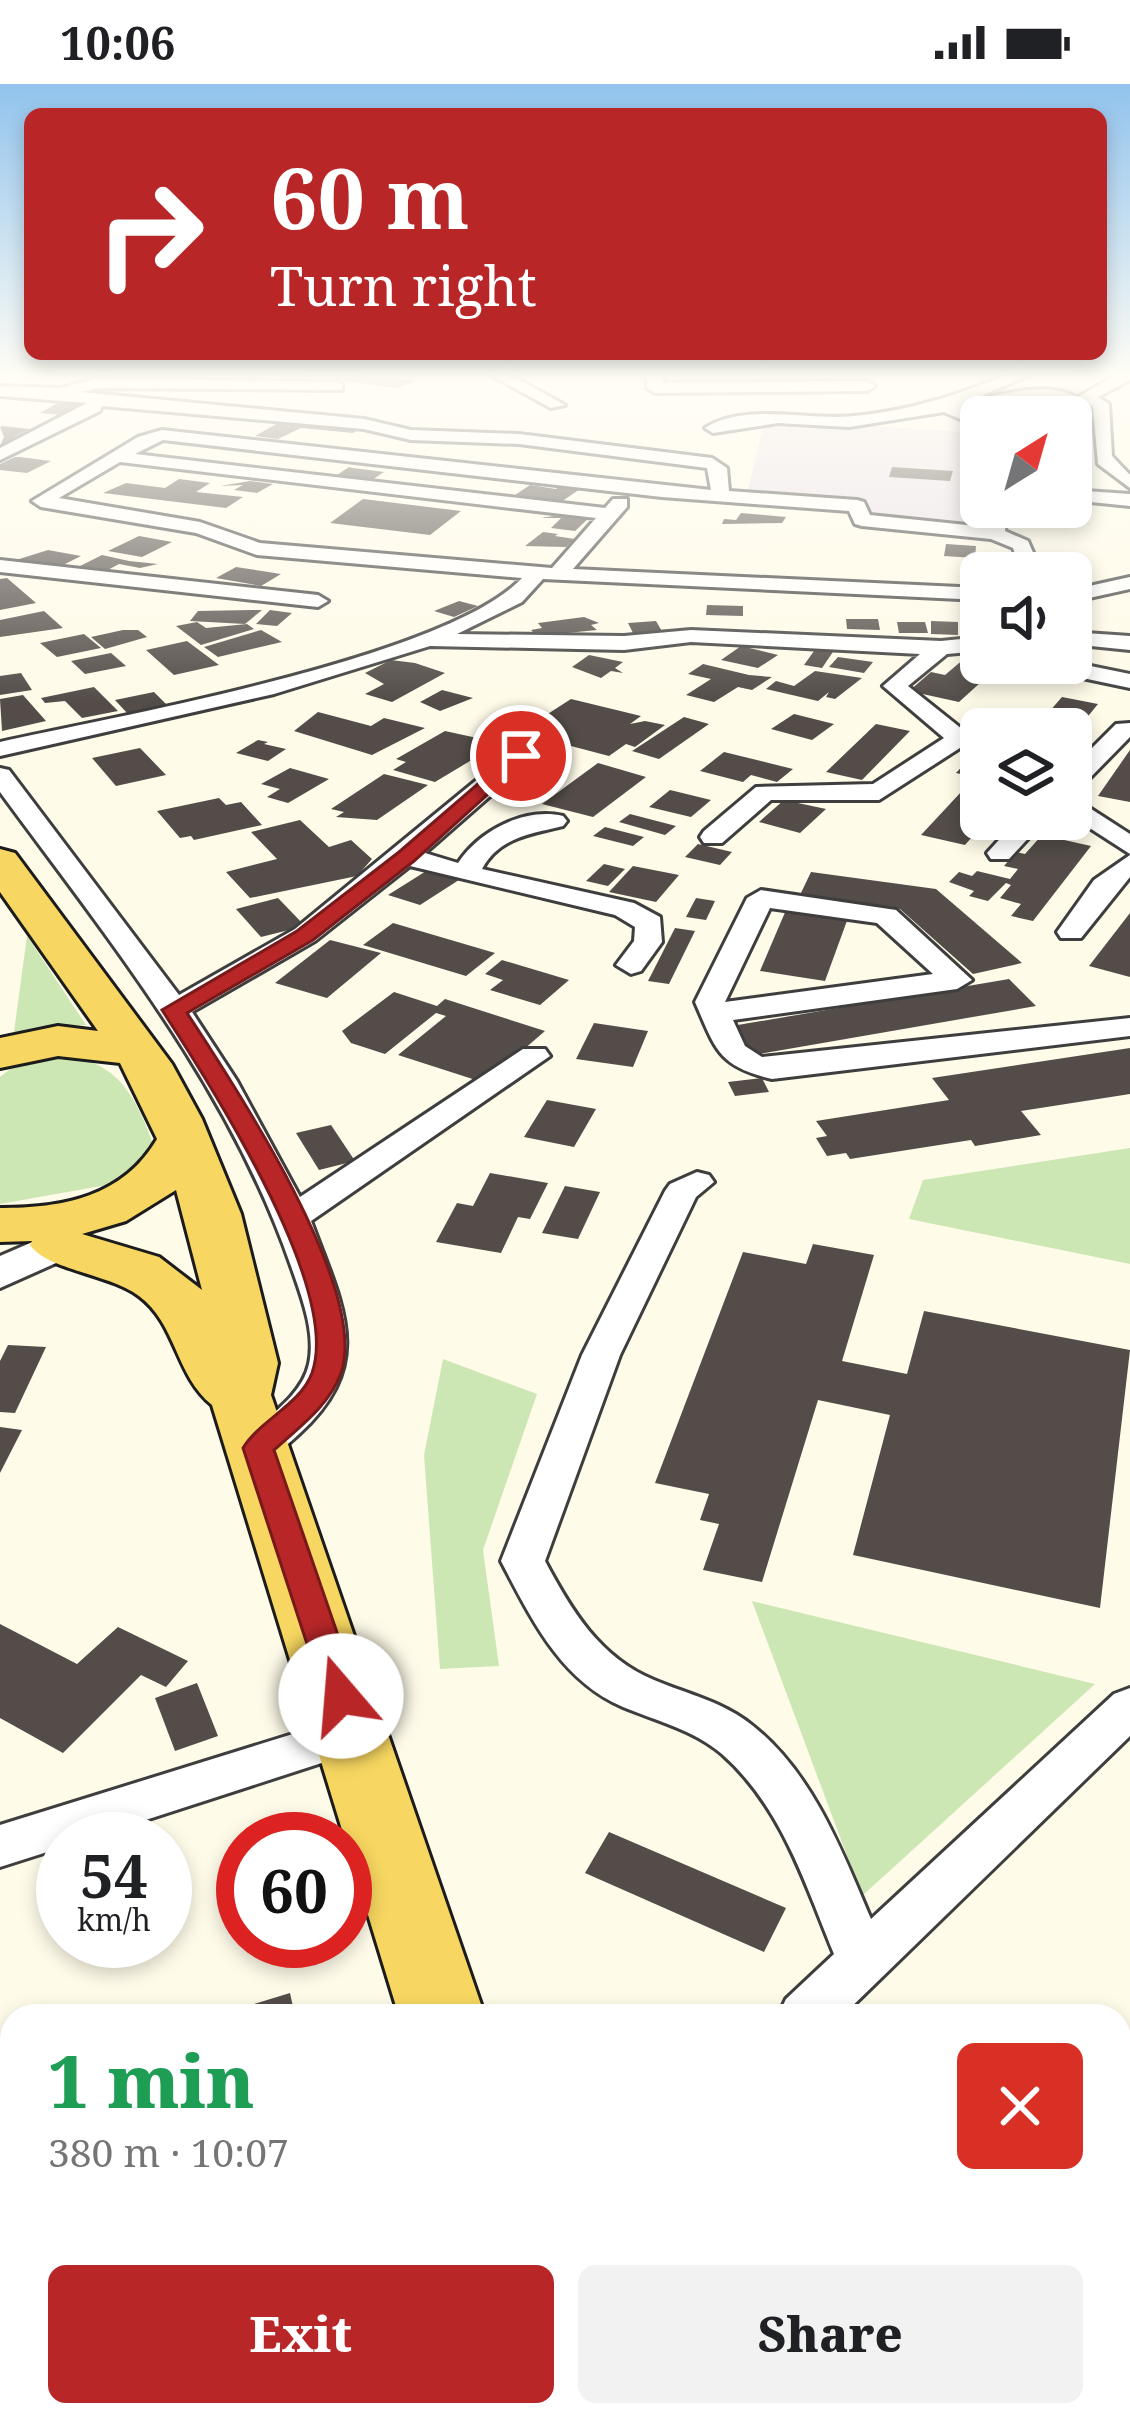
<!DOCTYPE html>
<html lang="en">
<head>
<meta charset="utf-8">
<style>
	body { margin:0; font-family:"Noto Serif",serif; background:#f2f2f2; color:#202124; height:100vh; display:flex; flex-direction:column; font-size:45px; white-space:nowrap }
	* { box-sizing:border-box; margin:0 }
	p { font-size:39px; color:#757577 }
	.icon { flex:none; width:66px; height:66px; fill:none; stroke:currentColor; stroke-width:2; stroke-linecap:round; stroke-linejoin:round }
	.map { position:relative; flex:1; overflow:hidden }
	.panel { position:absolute; left:0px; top:1920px; width:1131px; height:423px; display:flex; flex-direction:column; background:#fff; border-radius:36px 36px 0 0; box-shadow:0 6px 18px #0003 }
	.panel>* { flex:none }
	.guide { position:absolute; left:24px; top:24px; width:1083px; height:252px; border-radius:18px; box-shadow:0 6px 18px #0003; background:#b82628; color:#fff; overflow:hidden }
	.needle { width:78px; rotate:37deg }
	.buttons { position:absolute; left:960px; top:312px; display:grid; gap:24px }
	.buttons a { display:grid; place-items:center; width:132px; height:132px; border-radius:18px; background:#fff; box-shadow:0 6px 18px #0003; font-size:60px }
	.speed { position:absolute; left:36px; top:1728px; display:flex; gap:24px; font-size:60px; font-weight:700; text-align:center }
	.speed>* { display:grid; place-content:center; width:156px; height:156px; border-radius:50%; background:#fff; box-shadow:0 6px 18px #0003; line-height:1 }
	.speed small { font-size:30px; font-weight:400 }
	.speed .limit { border:18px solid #d22; background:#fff; color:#111 }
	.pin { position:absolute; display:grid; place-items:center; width:102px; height:102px; color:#fff; margin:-51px; border:6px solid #fff; border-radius:50%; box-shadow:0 3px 12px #0007 }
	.me { position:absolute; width:132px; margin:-66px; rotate:342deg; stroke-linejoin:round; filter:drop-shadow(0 0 9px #0008) }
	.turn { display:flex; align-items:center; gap:42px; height:252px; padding:0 48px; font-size:54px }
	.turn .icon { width:156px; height:156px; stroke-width:2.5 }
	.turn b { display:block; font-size:84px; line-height:102px }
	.round { display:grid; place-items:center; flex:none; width:126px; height:126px; border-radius:18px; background:#f2f2f2 }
	.summary { display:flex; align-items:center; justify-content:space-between; height:204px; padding:0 48px }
	h1 { font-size:72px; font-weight:800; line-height:90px; color:#1e9e55 }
	.action { display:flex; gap:24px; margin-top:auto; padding:24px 48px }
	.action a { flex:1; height:138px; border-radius:18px; background:#b82628; color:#fff; font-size:48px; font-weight:800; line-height:138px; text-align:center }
	.action a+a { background:#f2f2f2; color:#202124 }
	.status { display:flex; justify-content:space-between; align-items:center; height:84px; padding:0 60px; background:#fff; direction:ltr }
	.status svg { height:33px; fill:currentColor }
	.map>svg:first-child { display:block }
	.industrial { fill:#e9dfea }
	.green { fill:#cde7b4 }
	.building { fill:#534c48 }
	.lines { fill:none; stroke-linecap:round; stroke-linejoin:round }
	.minor-casing { stroke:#3e3e3e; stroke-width:6 }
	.tertiary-casing { stroke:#3e3e3e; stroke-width:6 }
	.primary-casing { stroke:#1c1c1c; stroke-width:6 }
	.minor { fill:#fff; fill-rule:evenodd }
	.tertiary { fill:#fff; fill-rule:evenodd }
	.primary { fill:#f7d761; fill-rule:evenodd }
	.route { fill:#b82628; stroke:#78191a; stroke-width:3 }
</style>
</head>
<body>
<div class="status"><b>10:06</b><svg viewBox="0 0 49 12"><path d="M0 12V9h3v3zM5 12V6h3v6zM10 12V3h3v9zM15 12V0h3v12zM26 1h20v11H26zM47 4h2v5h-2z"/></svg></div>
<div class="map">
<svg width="1130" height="2341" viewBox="0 0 1130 2341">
	<rect width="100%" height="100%" fill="#fffbe9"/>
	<polygon class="industrial" points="780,336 981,349 981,423 990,423 988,440 865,435 867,421 747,409 764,339"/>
	<g class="green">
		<polygon points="27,852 86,941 14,948"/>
		<path d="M46,970C111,973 130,999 152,1057L138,1085L118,1099L0,1120V993L14,982Z"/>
		<polygon points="1130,1064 1130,1180 909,1135 923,1096"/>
		<polygon points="443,1275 537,1310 483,1466 499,1582 440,1585 424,1371"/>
		<polygon points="752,1517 1095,1600 862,1812"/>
	</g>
	<g class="building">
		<polygon points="289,290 347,290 418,297 395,304"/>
		<polygon points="63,316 83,318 90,321 72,332 40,329"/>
		<polygon points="287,334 364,342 353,349 301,344 278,355 255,352"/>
		<polygon points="0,343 2,342 30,345 14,353 26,354 8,363 0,362 4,353"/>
		<polygon points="15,373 20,373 51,377 27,389 0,386 0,380"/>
		<polygon points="349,383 353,384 384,388 372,396 337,391"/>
		<polygon points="892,383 953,387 950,397 889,393"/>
		<polygon points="179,395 210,399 196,408 243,413 226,424 103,409 126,399 165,404"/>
		<polygon points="250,397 273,400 257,409 234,406 243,401 220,402"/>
		<polygon points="562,400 583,403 561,418 515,411 530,401 556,405"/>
		<polygon points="363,415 461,427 430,451 330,439"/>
		<polygon points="741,429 775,432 786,433 782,439 722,440 724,435 736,436"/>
		<polygon points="566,430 590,433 575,447 551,444 561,434 541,434"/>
		<polygon points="543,448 558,450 555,452 575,455 566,463 525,462"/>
		<polygon points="139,452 172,458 142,473 108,467"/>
		<polygon points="946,460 976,462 975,474 944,472"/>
		<polygon points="48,466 81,472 57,484 13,477"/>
		<polygon points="102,471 129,477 158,480 140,484 119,480 106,487 78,483"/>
		<polygon points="236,483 281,490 261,502 216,494"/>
		<polygon points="7,494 36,519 0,526 0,495"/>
		<polygon points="459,517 478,522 454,533 434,527"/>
		<polygon points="707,521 743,522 743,532 706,531"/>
		<polygon points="250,526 262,526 245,540 190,537 198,527"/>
		<polygon points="270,526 292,529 277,542 256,540"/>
		<polygon points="44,527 63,544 0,553 0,536"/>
		<polygon points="584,533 599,539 591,541 597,546 537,552 531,546 542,544 538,539"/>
		<polygon points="846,535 878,535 880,546 847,545"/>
		<polygon points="656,537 663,549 634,551 628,539"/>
		<polygon points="931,537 958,538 958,551 931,550"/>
		<polygon points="197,538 206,544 247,540 254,545 201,561 176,542"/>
		<polygon points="897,538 925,538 928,549 899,549"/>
		<polygon points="123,546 138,546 147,553 105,565 91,553"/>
		<polygon points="261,546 282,558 218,573 204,563"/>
		<polygon points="84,550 101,564 57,573 40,559"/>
		<polygon points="187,557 219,581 174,591 146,566"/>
		<polygon points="819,560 837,562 822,584 804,581"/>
		<polygon points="741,562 778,571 758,584 721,576"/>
		<polygon points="111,569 126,582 85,590 71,577"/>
		<polygon points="971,569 981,571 981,579 1002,579 959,618 909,607 931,588 945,591"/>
		<polygon points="589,571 623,578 615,584 623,589 611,587 601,594 572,583"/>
		<polygon points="838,573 873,578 864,589 829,583"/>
		<polygon points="391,576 415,579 445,589 392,618 365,610 384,600 365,589"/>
		<polygon points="703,580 749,591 772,593 752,606 738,603 714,618 686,611 711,595 688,590"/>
		<polygon points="815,587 862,594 835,615 826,613 829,608 818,617 766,605 776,597 794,602"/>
		<polygon points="21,589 32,606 0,611 0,592"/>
		<polygon points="94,603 118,627 82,634 65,617 45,619 41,614"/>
		<polygon points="442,606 473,614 440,627 420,618"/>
		<polygon points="154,608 167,621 127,629 115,616"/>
		<polygon points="23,611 46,637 2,647 0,615"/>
		<polygon points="1062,613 1098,620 1071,653 1071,645 1034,645"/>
		<polygon points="571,615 641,632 630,640 645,637 665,641 635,663 626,660 609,672 571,662 558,670 532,663 550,651 491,640 515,626 543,633"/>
		<polygon points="318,628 371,642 384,634 425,644 372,671 294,647"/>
		<polygon points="794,630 834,640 812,656 771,645"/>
		<polygon points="684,633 709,640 659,675 632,667"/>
		<polygon points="876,640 910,647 862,696 826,688"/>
		<polygon points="445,647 500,659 435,698 393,686 406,678 396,675"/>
		<polygon points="258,656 268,658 264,660 286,665 268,677 236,669"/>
		<polygon points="140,664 166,691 116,702 92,674"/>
		<polygon points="1130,666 1130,718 1098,712"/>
		<polygon points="724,668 793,685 777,698 751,691 743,698 700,687"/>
		<polygon points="972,672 981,674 981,735 988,735 965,761 921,751 975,693 956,689"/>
		<polygon points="598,679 646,693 593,733 542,720"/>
		<polygon points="290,684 329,695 288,719 267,713 280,705 261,700"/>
		<polygon points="384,690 428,701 377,736 336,733 344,728 331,725"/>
		<polygon points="670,706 711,716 691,733 649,723"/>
		<polygon points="219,714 226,721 241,718 262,741 194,756 191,752 180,754 157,727"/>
		<polygon points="784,716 826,725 800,749 759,738"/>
		<polygon points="630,730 676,742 665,751 619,738"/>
		<polygon points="300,736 329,763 351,756 372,775 357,792 250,814 226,788 277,775 251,748"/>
		<polygon points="605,743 644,753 633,762 593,752"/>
		<polygon points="1042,751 1091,762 1033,837 1011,832 1021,820 1000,814 1011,801 1006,799 988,817 969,812 974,807 949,798 959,788 972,792 977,787 1010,795 1018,785 1004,782 1016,768 1025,770"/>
		<polygon points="698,760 732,768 720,781 685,773"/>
		<polygon points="604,780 625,785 608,802 586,797"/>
		<polygon points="633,782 679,791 656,818 609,808"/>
		<polygon points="431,784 462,794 420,821 388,811"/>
		<polygon points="811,788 936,805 1022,879 973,890 900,825 800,811"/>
		<polygon points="278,814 305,842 261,853 236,825"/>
		<polygon points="696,814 715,817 706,836 686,833"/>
		<polygon points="786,826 848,834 825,897 760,887"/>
		<polygon points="1130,829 1130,893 1089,882"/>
		<polygon points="393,839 495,869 466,892 363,861"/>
		<polygon points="675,844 695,847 669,900 648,897"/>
		<polygon points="330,856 381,869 327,914 275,899"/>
		<polygon points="502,876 569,896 540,921 490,906 503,896 485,890"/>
		<polygon points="1009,895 1036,922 754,971 732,942"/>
		<polygon points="394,908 437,922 445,915 545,947 485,999 398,971 446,932 436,929 385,970 351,959 342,947"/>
		<polygon points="594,939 648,947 633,983 576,975"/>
		<polygon points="1130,964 1130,1010 1021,1027 1041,1051 975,1062 971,1056 850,1075 846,1069 827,1072 816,1054 827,1052 816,1037 949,1016 932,994"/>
		<polygon points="762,994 769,1008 735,1012 728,998"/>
		<polygon points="547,1016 596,1025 574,1063 524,1053"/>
		<polygon points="331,1041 355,1077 319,1086 296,1049"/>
		<polygon points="490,1089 548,1099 530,1135 518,1133 501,1169 436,1158 457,1119 473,1122"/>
		<polygon points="565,1102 600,1108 578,1155 542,1149"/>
		<polygon points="813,1160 874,1171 842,1277 907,1290 924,1227 1130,1266 1100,1524 853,1471 890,1331 818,1316 762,1498 703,1486 719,1440 700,1436 709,1410 655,1399 743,1168 806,1180"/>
		<polygon points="8,1261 46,1263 15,1329 0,1328 0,1277"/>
		<polygon points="0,1343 22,1346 0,1389"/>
		<polygon points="0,1540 77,1580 118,1543 188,1577 166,1603 141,1591 63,1669 0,1634"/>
		<polygon points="197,1599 218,1652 175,1667 155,1614"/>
		<polygon points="609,1748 786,1824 764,1868 585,1789"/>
		<polygon points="290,1909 295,1932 218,1932 218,1931"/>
		<polygon points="1122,2151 1130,2158 1130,2200 1119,2191"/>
		<polygon points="1130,2201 1130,2247 1119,2237 1119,2215"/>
		<polygon points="305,2331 352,2331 327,2341 309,2341"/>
		<polygon points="787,2331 813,2331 817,2341 765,2341"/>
		<polygon points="973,2331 1119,2331 1126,2341 979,2341"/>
	</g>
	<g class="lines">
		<g class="minor-casing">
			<g id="minor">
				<polygon points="489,290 509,290 565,321 551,324"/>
				<polygon points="647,290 663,290 663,299 867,297 875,302 867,307 655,309 647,304"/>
				<path d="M1009,290L1029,291L970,317C1000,311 1046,297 1074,312L1066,317H1019L968,327L981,333V344L944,328L849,343L778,339L713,349L705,344C746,318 808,337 854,332C910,327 957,311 1009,290Z"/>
				<polygon points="1118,290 1130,290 1130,296 1098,313 1109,320 1112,372 1130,391 1130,404 1098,380 1093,323 1078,313"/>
				<path d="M99,294L336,298L342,300V306L99,304L81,308L364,335L411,346L519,350L712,374L727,384L729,407L857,416L864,418L870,431L986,443L988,432L998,423H1019L1006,434L1005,447L1028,457L1042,489H1022L1013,464L991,455L862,442L855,440L849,427L662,413L163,356L135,370L605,424L613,415H627V423L573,485L981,504V516L543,495L522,518L457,550L624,552L691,546L941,557L981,553V567L947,570L908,602L967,649L981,652V664L963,662L879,716H771L722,759H704L700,753L704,747L756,703L873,700L944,654L883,602L920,570L691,558L624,566L430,562L274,610L0,672V658C117,632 447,574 522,494L257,471L196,449L41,423L32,417L138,353L162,346L711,406L707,384L519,360L411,356L364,345L102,322L100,327L0,376V364L87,319L0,312V302L60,304ZM120,378L596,434L552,484L260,459L200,438L59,414Z"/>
				<polygon points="1071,406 1130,410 1130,422 1071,416"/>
				<polygon points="0,476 318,511 328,517 318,523 0,488"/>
				<polygon points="1130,493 1130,505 1071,518 1071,506"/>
				<polygon points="1071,548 1130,552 1130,566 1071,560"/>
				<polygon points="1071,578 1130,590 1130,604 1035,584 1032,579"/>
				<polygon points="1130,639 1130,653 1080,704 1071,707 1071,685 1116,640"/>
				<path d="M521,665L533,672L530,677L425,769L458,779C479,747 524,723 563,732L567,737L563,742C531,750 499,753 482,785L634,819L660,833L662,858L641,887L631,890L616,881L634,857L635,843L615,831L410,782L315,857L192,928L237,997L300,1113L523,965H545L550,972L311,1137C342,1221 377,1279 299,1350C281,1366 269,1381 244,1374L238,1364L244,1354C267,1333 302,1312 309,1280C316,1248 301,1211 291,1182C229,1003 111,859 0,708V684L9,686L179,911L295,845L512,667Z"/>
				<polygon points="1071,712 1130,750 1130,770 1071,732"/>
				<polygon points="1018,735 1046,735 1009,775 991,775 987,769"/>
				<polygon points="1130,771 1130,793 1081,854 1061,854 1057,848 1094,796"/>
				<path d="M761,806L896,826L972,896L957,905L733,936L745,962L762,973L1130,934V952L772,995C718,982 716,966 695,918L747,814ZM770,824L877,839L933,890L725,918Z"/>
				<path d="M697,1088L709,1091L714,1098L696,1113L620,1271L545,1477C571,1526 600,1574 654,1596C687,1610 724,1618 753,1642C813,1690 842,1767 871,1835L1114,1610L1130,1604V1652L842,1932H778L786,1915L834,1870C805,1800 782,1723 722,1670C694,1646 657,1637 623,1623C560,1596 531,1534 501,1477L582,1271L665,1107L670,1100Z"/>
				<polygon points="354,1631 371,1637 378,1650 371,1663 87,1755 63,1755 63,1763 0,1783 0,1741"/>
			</g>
		</g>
		<g class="tertiary-casing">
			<polygon id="tertiary" points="58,1147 74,1151 80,1161 74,1171 0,1204 0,1172"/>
		</g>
		<g class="primary-casing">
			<g id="primary">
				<path d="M0,765L15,769L172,980L202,1035L241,1130L278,1279L271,1311L485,1932H399L212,1321C175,1291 177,1240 139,1212C110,1190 47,1186 30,1161L32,1157L0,1158V1124C63,1124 123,1113 157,1055L120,979L58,972L0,984V954L58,942L98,947L0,808ZM176,1106L202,1206L159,1173L82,1150L126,1137Z"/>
				<polygon points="521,2331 621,2331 624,2341 524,2341"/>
			</g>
		</g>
		<use href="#minor" class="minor"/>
		<use href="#tertiary" class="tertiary"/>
		<use href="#primary" class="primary"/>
	</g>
	<linearGradient id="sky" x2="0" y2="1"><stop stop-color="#91c3ed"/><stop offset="0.47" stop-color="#fffdf5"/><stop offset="1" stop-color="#fffdf5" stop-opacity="0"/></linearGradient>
	<rect width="1130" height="618" fill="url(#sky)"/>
	<path class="route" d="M515,668L530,672L414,777L313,856L187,929C233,999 370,1205 341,1289C330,1321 298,1344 274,1366L359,1612L354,1621L341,1625L329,1621L324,1612L243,1364C260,1336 300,1321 312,1289C342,1204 209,998 162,926L297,847L399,768Z"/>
</svg>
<div class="buttons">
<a><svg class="needle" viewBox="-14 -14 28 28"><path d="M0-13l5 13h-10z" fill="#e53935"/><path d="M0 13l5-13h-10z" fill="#757577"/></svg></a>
<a><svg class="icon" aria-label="sound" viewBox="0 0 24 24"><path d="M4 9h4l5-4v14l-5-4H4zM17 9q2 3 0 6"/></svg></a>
<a><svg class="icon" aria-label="layers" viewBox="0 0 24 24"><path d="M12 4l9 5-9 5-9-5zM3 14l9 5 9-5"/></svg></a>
</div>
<div class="speed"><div>54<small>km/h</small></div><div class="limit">60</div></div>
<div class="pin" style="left:521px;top:672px;background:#d93025"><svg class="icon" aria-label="arrive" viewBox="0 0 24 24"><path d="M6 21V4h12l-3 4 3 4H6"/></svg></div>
<svg class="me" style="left:341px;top:1612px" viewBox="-20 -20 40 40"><circle r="19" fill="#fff"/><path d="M0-13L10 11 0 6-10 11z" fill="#b82628"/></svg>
<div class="guide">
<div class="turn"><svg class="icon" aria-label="right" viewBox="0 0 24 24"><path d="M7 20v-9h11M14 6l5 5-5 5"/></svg><div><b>60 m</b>Turn right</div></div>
</div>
<section class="panel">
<div class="summary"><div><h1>1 min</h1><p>380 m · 10:07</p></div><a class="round" style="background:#d93025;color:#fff"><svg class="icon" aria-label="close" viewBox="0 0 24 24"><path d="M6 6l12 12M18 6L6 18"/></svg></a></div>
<div class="action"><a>Exit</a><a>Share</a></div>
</section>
</div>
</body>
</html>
